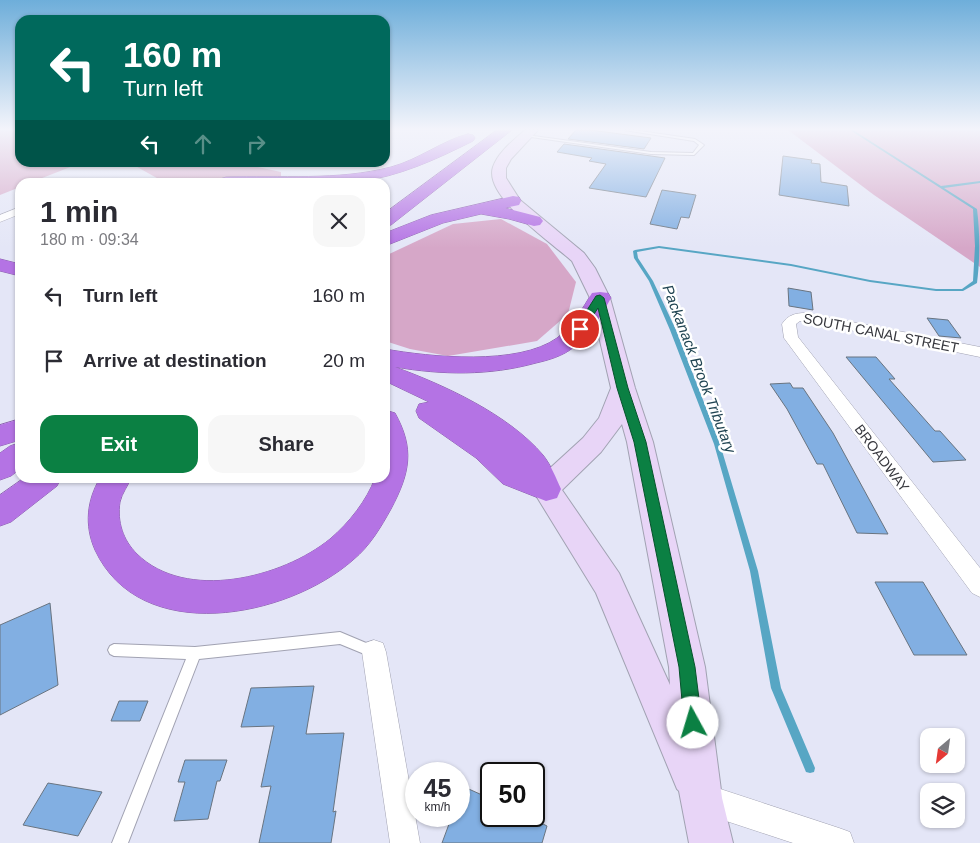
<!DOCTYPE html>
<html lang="en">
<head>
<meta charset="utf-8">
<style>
	body { margin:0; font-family:Arial,sans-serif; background:#f7f7f7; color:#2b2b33; height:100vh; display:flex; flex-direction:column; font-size:19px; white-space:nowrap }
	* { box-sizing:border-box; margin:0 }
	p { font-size:16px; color:#7c7c81 }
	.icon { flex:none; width:28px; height:28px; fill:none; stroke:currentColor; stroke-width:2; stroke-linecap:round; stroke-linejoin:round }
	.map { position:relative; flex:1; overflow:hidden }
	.drawer { position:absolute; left:15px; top:178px; width:375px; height:305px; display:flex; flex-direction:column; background:#fff; border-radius:15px; box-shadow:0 1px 4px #0004 }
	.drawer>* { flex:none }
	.top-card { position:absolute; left:15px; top:15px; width:375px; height:152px; border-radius:15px; box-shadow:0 1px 4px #0004; background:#00695c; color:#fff; overflow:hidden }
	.needle { width:32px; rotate:209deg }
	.tools { position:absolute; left:920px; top:728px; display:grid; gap:10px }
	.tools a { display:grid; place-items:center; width:45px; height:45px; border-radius:10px; background:#fff; box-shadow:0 1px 4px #0004; font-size:25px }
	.speed { position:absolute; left:405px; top:762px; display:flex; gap:10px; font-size:25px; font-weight:700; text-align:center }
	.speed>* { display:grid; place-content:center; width:65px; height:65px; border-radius:50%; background:#fff; box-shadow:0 1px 4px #0004; line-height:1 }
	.speed small { font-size:12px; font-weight:400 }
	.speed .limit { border:2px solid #111; border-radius:8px; background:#fff; color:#111 }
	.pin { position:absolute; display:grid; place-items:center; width:42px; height:42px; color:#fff; margin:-21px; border:2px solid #fff; border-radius:50%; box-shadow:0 1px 5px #0007 }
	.me { position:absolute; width:55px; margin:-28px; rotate:354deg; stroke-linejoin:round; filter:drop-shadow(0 0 4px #0008) }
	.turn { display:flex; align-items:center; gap:18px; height:105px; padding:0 25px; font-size:22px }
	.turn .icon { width:65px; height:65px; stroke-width:2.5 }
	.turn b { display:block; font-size:35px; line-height:42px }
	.lanes { display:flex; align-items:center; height:48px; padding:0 25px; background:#0003; justify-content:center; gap:25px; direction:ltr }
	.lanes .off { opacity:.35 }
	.round { display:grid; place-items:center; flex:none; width:52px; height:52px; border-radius:15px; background:#f7f7f7 }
	.summary { display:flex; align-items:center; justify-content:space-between; height:85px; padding:0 25px }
	h1 { font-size:30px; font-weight:800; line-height:38px }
	.action { display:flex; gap:10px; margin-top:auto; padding:10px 25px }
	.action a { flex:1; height:58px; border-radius:15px; background:#0b8043; color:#fff; font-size:20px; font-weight:800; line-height:58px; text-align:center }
	.action a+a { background:#f7f7f7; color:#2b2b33 }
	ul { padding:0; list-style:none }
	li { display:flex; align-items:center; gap:15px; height:65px; padding:0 25px }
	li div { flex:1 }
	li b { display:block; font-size:19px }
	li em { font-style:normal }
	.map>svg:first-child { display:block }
	.green { fill:#d6a7c8 }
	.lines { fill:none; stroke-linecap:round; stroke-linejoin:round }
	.stream { fill:#57a6c4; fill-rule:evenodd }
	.building { fill:#82afe2; stroke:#697480 }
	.lane-casing { stroke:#a1a2b2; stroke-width:2 }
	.street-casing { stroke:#a1a2b2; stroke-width:1 }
	.secondary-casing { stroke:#a1a2b2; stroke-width:2 }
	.highway-casing { stroke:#885eaa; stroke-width:1 }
	.lane { fill:#fff; fill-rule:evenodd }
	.street { fill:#fff; fill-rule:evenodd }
	.secondary { fill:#e8d5f7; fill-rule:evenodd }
	.highway { fill:#b473e4; fill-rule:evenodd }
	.route { fill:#0b8043; stroke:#07532c }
	.labels { text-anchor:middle; stroke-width:5; stroke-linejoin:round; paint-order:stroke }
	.street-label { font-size:14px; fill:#37383e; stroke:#fff }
	.water-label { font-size:15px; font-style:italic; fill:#204452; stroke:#fff }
</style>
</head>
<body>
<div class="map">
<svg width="980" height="843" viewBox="0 0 980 843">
	<rect width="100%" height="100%" fill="#e4e6f7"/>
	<g class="green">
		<polygon points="0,130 20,130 20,162 94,163 78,164 32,182 20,182 20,187 0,195"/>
		<polygon points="788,130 980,130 980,267 874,195"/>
		<polygon points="130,163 238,163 281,172 281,182 164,182"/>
		<polygon points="501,219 547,244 576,282 568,314 537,341 448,356 410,349 385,341 385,256 453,224"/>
	</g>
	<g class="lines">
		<path class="stream" d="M850,130H853L941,186L980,181V183L944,188L977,209C980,233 980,260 977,283L963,291H936L870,282L791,266L659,248L637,252L638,258L653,281L676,330L720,444L758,571L781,688L815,768L814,772L810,773L806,772L771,688L750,571L714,444L670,330L649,281L634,258L633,251L635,250L659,246L791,264L870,280L936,289H962L973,281L975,246L973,209Z"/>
	</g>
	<g class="building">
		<polygon points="576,130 590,130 651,138 644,149 568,139"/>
		<polygon points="564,144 651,156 665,158 646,197 589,188 606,164 589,161 592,158 557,152"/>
		<polygon points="783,156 812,160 811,163 820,164 821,182 847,186 849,206 779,195"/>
		<polygon points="662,190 696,195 689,218 681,217 677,229 650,224"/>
		<polygon points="788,288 811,292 813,310 789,306"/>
		<polygon points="927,318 948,320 961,338 939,336"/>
		<polygon points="846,357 876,357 895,379 889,379 935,431 940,431 966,460 933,462"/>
		<polygon points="790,383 793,388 803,388 833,433 888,534 857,533 823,464 817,464 787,409 770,384"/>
		<polygon points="875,582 923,582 967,655 914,655"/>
		<polygon points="50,603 58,685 0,715 0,625"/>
		<polygon points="314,686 306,734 344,733 333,812 336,811 331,843 259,843 271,786 261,787 274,726 241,727 251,688"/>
		<polygon points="119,701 148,701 140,721 111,721"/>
		<polygon points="185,760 227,760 220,781 217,781 208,819 174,821 185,782 178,782"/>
		<polygon points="48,783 102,792 78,836 23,825"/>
		<polygon points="462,786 491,799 491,816 527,816 547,826 542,843 442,843 452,816 459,816 459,796"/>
	</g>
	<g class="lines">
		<g class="lane-casing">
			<g id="lane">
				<polygon points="624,130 633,130 695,139 704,145 694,155 651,154 524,136 526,135 651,152 693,153 699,145 694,141"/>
				<polygon points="340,632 378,648 380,652 378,656 374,658 340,644 199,659 128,843 112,843 186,659 114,656 110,654 108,650 110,646 114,644 195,647"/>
			</g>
		</g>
		<g class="street-casing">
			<g id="street">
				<polygon points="20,207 20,214 0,222 0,215"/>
				<path d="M806,313L980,347V357L806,321H800L796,324L798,337L980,568V597L972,593L784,338L782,324C788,315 795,313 806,313Z"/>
				<polygon points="374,640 383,643 386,652 420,843 390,843 362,652 365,643"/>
				<polygon points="702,783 839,828 850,832 854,843 793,843 702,813 692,808 687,798 692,788"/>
			</g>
		</g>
		<g class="secondary-casing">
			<path id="secondary" d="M525,130H538L511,159L506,168V178L520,200L584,253L595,268L610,298L635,388L653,442L705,667L722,798L733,843H689L679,791L677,789L596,593L532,489L536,481L583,438L599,418L611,388L590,298L572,261C553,244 483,196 493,167C498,152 514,140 525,130ZM622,424L627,442L669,667L670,685L619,573L562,490L601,452Z"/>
		</g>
		<g class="highway-casing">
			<g id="highway">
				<polygon points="497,130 512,130 391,225 385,226 385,213"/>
				<path d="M468,134L473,135L475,138L473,141C435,160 400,176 358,182H218L220,179L226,177C280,175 337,181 391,167C418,160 443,140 468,134Z"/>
				<polygon points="513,196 519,197 521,201 519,205 505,208 540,217 543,221 540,225 534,226 509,219 481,214 443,223 385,246 385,233 431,215"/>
				<polygon points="0,259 20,264 20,276 0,271"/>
				<path d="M600,292L608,293L611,298C601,316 590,334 574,347C563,356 549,360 536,363C489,376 442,375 395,367C444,385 508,414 543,455C551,465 556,478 561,489L557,498L546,501L503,484L476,458L419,418L416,411L419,404L429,402L385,381V349C430,357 518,366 557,338C573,326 582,309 592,293Z"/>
				<path d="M385,410L395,413C415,449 410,473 391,509C381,527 370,546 353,560C287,618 140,647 95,550C84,525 87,500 100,478H131C128,486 122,493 120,502C117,522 123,540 137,554C186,602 282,578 330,539C349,523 367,500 375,478H385Z"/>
				<polygon points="20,419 20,440 0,446 0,425"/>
				<polygon points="20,443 20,469 11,476 0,480 0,453 10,446"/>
				<polygon points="24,478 61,478 57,486 11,522 0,526 0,495"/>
			</g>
		</g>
		<use href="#lane" class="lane"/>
		<use href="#street" class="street"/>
		<use href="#secondary" class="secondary"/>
		<use href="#highway" class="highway"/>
	</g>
	<linearGradient id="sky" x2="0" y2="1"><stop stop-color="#6eaeda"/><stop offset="0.52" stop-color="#f3f4fb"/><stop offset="1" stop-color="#f3f4fb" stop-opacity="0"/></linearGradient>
	<rect width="980" height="248" fill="url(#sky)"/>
	<polygon class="route" points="600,295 604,298 628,388 646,442 695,667 702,723 699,729 693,732 687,729 684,723 679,667 634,442 617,388 598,308 583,331 580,332 575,329 596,296"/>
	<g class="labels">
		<g class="street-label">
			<text transform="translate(881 333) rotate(11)" y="5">SOUTH CANAL STREET</text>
			<text transform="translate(882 458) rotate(53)" y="5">BROADWAY</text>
		</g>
		<g class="water-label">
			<text transform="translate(699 369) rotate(69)" y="5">Packanack Brook Tributary</text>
		</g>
	</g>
</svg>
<div class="tools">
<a><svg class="needle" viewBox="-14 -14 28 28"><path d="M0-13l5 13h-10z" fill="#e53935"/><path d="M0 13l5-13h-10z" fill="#7c7c81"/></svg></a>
<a><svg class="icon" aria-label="layers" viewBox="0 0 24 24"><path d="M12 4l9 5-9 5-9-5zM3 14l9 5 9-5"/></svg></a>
</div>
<div class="speed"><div>45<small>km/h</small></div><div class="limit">50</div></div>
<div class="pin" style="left:580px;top:329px;background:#d93025"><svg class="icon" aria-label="arrive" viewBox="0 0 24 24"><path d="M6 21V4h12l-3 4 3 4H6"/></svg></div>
<svg class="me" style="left:693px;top:723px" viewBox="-20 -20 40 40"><circle r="19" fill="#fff"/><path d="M0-13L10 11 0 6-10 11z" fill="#0b8043"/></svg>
<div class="top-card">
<div class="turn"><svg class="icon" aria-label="left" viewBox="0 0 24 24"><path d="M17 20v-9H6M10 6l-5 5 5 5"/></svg><div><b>160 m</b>Turn left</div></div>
<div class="lanes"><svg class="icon" aria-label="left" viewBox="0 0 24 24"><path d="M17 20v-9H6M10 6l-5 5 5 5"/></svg><svg class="icon off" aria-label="ahead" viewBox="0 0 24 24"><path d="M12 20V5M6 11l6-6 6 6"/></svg><svg class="icon off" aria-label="right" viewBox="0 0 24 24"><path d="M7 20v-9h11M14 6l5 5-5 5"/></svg></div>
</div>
<section class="drawer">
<div class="summary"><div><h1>1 min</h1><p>180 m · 09:34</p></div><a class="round"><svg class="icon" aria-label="close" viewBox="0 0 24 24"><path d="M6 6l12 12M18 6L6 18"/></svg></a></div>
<ul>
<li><svg class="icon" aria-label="left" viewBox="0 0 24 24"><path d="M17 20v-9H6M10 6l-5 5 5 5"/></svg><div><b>Turn left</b></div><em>160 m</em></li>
<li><svg class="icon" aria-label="arrive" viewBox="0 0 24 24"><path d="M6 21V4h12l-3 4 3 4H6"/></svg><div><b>Arrive at destination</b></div><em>20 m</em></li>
</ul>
<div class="action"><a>Exit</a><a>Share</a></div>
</section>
</div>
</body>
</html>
